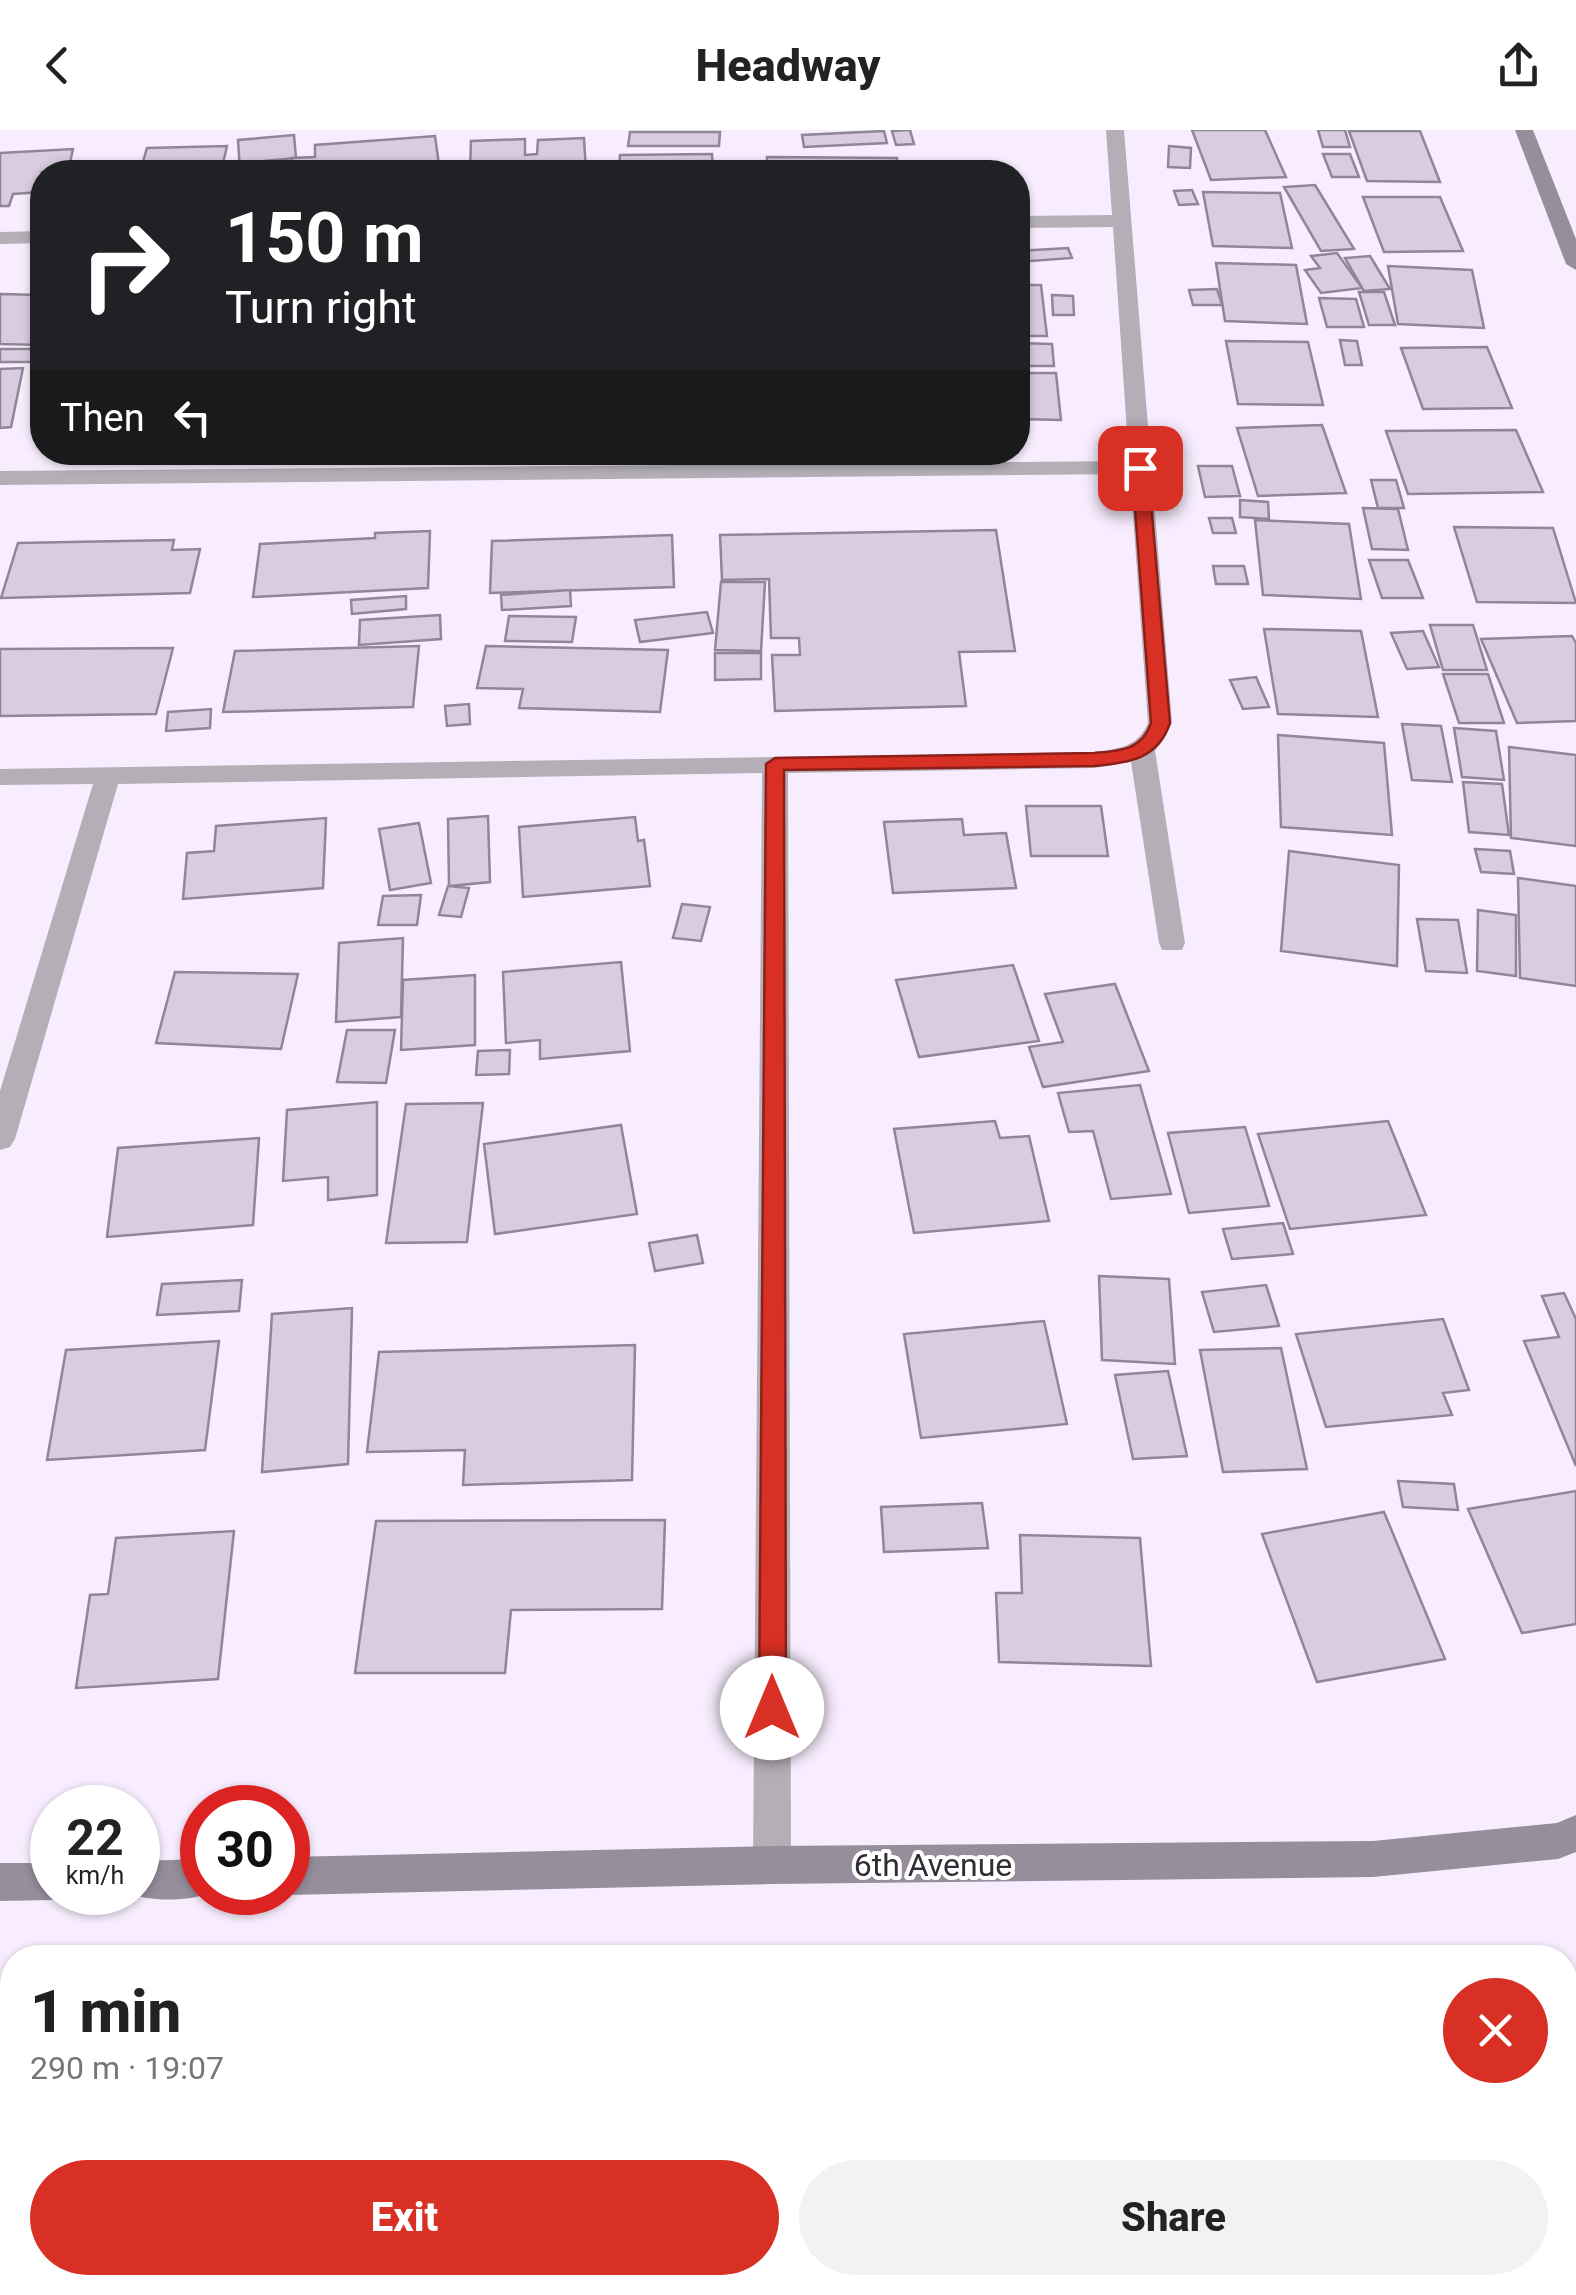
<!DOCTYPE html>
<html lang="en">
<head>
<meta charset="utf-8">
<style>
	body { margin:0; font-family:Roboto,sans-serif; background:#f2f2f2; color:#222; height:100vh; display:flex; flex-direction:column; font-size:38px; white-space:nowrap }
	* { box-sizing:border-box; margin:0 }
	p { font-size:32px; color:#767676 }
	.icon { flex:none; width:55px; height:55px; fill:none; stroke:currentColor; stroke-width:2; stroke-linecap:round; stroke-linejoin:round }
	.map { position:relative; flex:1; overflow:hidden }
	.drawer { position:absolute; left:0px; top:1815px; width:1578px; height:350px; display:flex; flex-direction:column; background:#fff; border-radius:40px 40px 0 0; box-shadow:0 2px 8px #0004 }
	.drawer>* { flex:none }
	.top-card { position:absolute; left:30px; top:30px; width:1000px; height:305px; border-radius:40px; box-shadow:0 2px 8px #0004; background:#202124; color:#fff; overflow:hidden }
	.speed { position:absolute; left:30px; top:1655px; display:flex; gap:20px; font-size:50px; font-weight:700; text-align:center }
	.speed>* { display:grid; place-content:center; width:130px; height:130px; border-radius:50%; background:#fff; box-shadow:0 2px 8px #0004; line-height:1 }
	.speed small { font-size:25px; font-weight:400 }
	.speed .limit { border:15px solid #d22; background:#fff; color:#111 }
	.pin { position:absolute; display:grid; place-items:center; width:85px; height:85px; color:#fff; margin:-42px; border-radius:20px; box-shadow:0 5px 15px #0006 }
	.me { position:absolute; width:110px; margin:-55px; rotate:0deg; stroke-linejoin:round; filter:drop-shadow(0 0 8px #0008) }
	.turn { display:flex; align-items:center; gap:35px; height:210px; padding:0 30px; font-size:45px }
	.turn .icon { width:130px; height:130px; stroke-width:2.5 }
	.turn b { display:block; font-size:70px; line-height:85px }
	.then { display:flex; align-items:center; height:95px; padding:0 30px; background:#0003; gap:20px; font-size:38px }
	.round { display:grid; place-items:center; flex:none; width:105px; height:105px; border-radius:52px; background:#f2f2f2 }
	.headline { display:flex; align-items:center; justify-content:space-between; height:170px; padding:0 30px }
	h1 { font-size:60px; font-weight:800; line-height:75px }
	.cta { display:flex; gap:20px; margin-top:auto; padding:20px 30px }
	.cta a { flex:1; height:115px; border-radius:60px; background:#d93025; color:#fff; font-size:40px; font-weight:800; line-height:115px; text-align:center }
	.cta a+a { background:#f2f2f2; color:#222 }
	header { display:flex; justify-content:space-between; align-items:center; height:130px; padding:0 30px; background:#fff; font-size:45px; font-weight:800 }
	.map>svg:first-child { display:block }
	.building { fill:#d9cce0; stroke:#918698; stroke-width:2.5 }
	.lines { fill:none; stroke-linecap:round; stroke-linejoin:round }
	.street { fill:#b4afb7; fill-rule:evenodd }
	.secondary { fill:#968e9b; fill-rule:evenodd }
	.route { fill:#d93025; stroke:#8d1f18; stroke-width:2.5 }
	.labels { text-anchor:middle; stroke-width:8; stroke-linejoin:round; paint-order:stroke }
	.near-street-label { font-size:32px; fill:#322d35; stroke:#fff }
</style>
</head>
<body>
<header><svg class="icon" aria-label="back" viewBox="0 0 24 24"><path d="M15 5l-7 7 7 7"/></svg>Headway<svg class="icon" aria-label="share" viewBox="0 0 24 24"><path d="M12 15V3M7 8l5-5 5 5M5 13v7h14v-7"/></svg></header>
<div class="map">
<svg width="1576" height="2165" viewBox="0 0 1576 2165">
	<rect width="100%" height="100%" fill="#f8edfe"/>
	<g class="building">
		<polygon points="910,0 914,14 896,15 892,1"/>
		<polygon points="1192,0 1265,0 1286,47 1211,50"/>
		<polygon points="1318,0 1345,0 1350,17 1323,17"/>
		<polygon points="884,1 887,13 804,17 802,5"/>
		<polygon points="1349,1 1420,1 1440,52 1367,51"/>
		<polygon points="630,2 720,2 719,16 628,16"/>
		<polygon points="294,5 296,28 265,31 265,42 240,42 238,10"/>
		<polygon points="435,6 440,42 292,42 292,28 315,27 315,15"/>
		<polygon points="584,8 586,42 470,42 471,11 525,9 525,25 537,24 538,10"/>
		<polygon points="227,16 221,42 140,42 147,18"/>
		<polygon points="1169,16 1191,18 1190,38 1168,37"/>
		<polygon points="73,19 68,42 42,42 42,62 13,64 9,76 0,76 0,23"/>
		<polygon points="712,24 713,42 619,42 620,25"/>
		<polygon points="1323,24 1350,24 1359,47 1332,47"/>
		<polygon points="767,27 897,28 898,42 767,42"/>
		<polygon points="1315,55 1354,119 1321,121 1284,57"/>
		<polygon points="1192,60 1198,74 1179,75 1174,61"/>
		<polygon points="1203,62 1280,63 1292,118 1213,116"/>
		<polygon points="1363,67 1440,67 1463,121 1384,122"/>
		<polygon points="1068,118 1072,128 1018,132 1018,121"/>
		<polygon points="1337,123 1362,158 1321,163 1305,140 1320,138 1311,126"/>
		<polygon points="1370,126 1390,159 1364,161 1345,128"/>
		<polygon points="1216,133 1296,135 1307,194 1225,191"/>
		<polygon points="1388,136 1472,140 1484,198 1398,194"/>
		<polygon points="1021,155 1041,155 1047,206 1018,206 1018,163 1022,163"/>
		<polygon points="1217,159 1222,175 1193,175 1189,160"/>
		<polygon points="1359,162 1384,162 1395,195 1369,195"/>
		<polygon points="0,164 42,165 42,215 0,214"/>
		<polygon points="1052,165 1073,166 1074,185 1053,185"/>
		<polygon points="1319,168 1356,169 1364,197 1327,197"/>
		<polygon points="1340,210 1357,211 1362,235 1345,235"/>
		<polygon points="1226,211 1308,212 1323,275 1238,274"/>
		<polygon points="1018,213 1052,214 1054,236 1018,236"/>
		<polygon points="1487,217 1512,278 1423,279 1401,218"/>
		<polygon points="0,219 39,219 33,232 0,232"/>
		<polygon points="23,238 11,297 0,298 0,239"/>
		<polygon points="1018,243 1056,243 1061,290 1018,289"/>
		<polygon points="1322,295 1346,363 1258,366 1237,298"/>
		<polygon points="1516,300 1543,362 1408,364 1386,301"/>
		<polygon points="1198,336 1232,336 1240,366 1205,367"/>
		<polygon points="1371,350 1396,350 1404,378 1378,378"/>
		<polygon points="1240,370 1268,372 1269,389 1240,387"/>
		<polygon points="1363,378 1398,379 1408,420 1372,419"/>
		<polygon points="1209,388 1232,388 1236,403 1213,403"/>
		<polygon points="1255,390 1349,394 1361,469 1263,465"/>
		<polygon points="1454,397 1553,398 1576,473 1477,472"/>
		<polygon points="996,400 1015,521 959,522 966,576 775,581 772,525 800,525 799,508 771,508 769,449 722,450 720,405"/>
		<polygon points="430,401 428,458 253,467 260,414 375,408 375,403"/>
		<polygon points="672,405 674,457 490,463 492,411"/>
		<polygon points="174,410 172,420 200,419 190,463 1,468 18,413"/>
		<polygon points="1369,430 1408,430 1423,468 1382,468"/>
		<polygon points="1213,436 1244,436 1248,454 1216,454"/>
		<polygon points="721,452 765,452 761,521 715,520"/>
		<polygon points="570,460 571,476 502,480 501,465"/>
		<polygon points="406,466 406,479 352,484 351,470"/>
		<polygon points="707,482 713,503 640,512 635,490"/>
		<polygon points="440,485 441,509 359,515 360,490"/>
		<polygon points="509,486 576,487 572,512 505,511"/>
		<polygon points="1430,495 1473,495 1487,540 1443,540"/>
		<polygon points="1264,499 1361,501 1378,587 1278,584"/>
		<polygon points="1423,501 1439,537 1407,539 1391,503"/>
		<polygon points="1572,506 1576,513 1576,591 1517,593 1481,509"/>
		<polygon points="419,516 413,577 223,582 235,521"/>
		<polygon points="486,516 668,520 660,582 519,578 523,559 477,558"/>
		<polygon points="173,518 156,584 0,586 0,519"/>
		<polygon points="715,523 761,523 761,549 715,550"/>
		<polygon points="1443,544 1488,544 1504,593 1459,593"/>
		<polygon points="1256,547 1269,577 1243,579 1230,550"/>
		<polygon points="469,574 470,594 447,596 445,576"/>
		<polygon points="211,579 210,598 166,601 168,582"/>
		<polygon points="1402,594 1441,596 1452,652 1412,650"/>
		<polygon points="1454,598 1496,601 1504,650 1462,647"/>
		<polygon points="1278,605 1384,613 1392,705 1281,697"/>
		<polygon points="1509,617 1576,625 1576,716 1511,708"/>
		<polygon points="1463,652 1502,654 1509,705 1469,702"/>
		<polygon points="1026,676 1101,676 1108,726 1031,726"/>
		<polygon points="488,686 490,752 449,756 448,689"/>
		<polygon points="635,687 638,711 644,710 650,756 523,767 519,697"/>
		<polygon points="326,688 323,758 183,769 187,723 214,721 216,696"/>
		<polygon points="962,689 964,705 1006,703 1016,758 893,763 884,692"/>
		<polygon points="419,693 431,753 390,760 379,699"/>
		<polygon points="1475,719 1510,721 1514,744 1481,742"/>
		<polygon points="1289,721 1399,735 1397,836 1281,821"/>
		<polygon points="1518,748 1576,756 1576,856 1520,848"/>
		<polygon points="448,756 469,758 461,787 439,785"/>
		<polygon points="421,765 417,795 378,795 383,766"/>
		<polygon points="682,774 710,777 701,811 673,808"/>
		<polygon points="1478,780 1516,785 1516,846 1477,841"/>
		<polygon points="1417,789 1458,790 1467,843 1426,841"/>
		<polygon points="403,808 401,887 336,892 339,813"/>
		<polygon points="621,832 630,921 540,929 540,910 506,913 503,842"/>
		<polygon points="1013,835 1039,911 919,927 896,850"/>
		<polygon points="175,842 298,844 281,919 156,913"/>
		<polygon points="475,845 475,915 401,920 403,850"/>
		<polygon points="1115,854 1149,941 1043,957 1029,917 1063,912 1045,864"/>
		<polygon points="347,900 395,900 386,953 337,952"/>
		<polygon points="510,920 509,944 476,945 478,921"/>
		<polygon points="1140,955 1171,1064 1111,1069 1093,1001 1069,1002 1058,963"/>
		<polygon points="377,972 377,1065 328,1070 328,1047 283,1051 287,980"/>
		<polygon points="483,973 467,1112 386,1113 406,974"/>
		<polygon points="995,991 1000,1008 1029,1006 1049,1091 914,1103 894,999"/>
		<polygon points="1388,991 1426,1085 1290,1099 1258,1004"/>
		<polygon points="621,995 637,1084 495,1104 484,1014"/>
		<polygon points="1245,997 1269,1076 1189,1083 1168,1003"/>
		<polygon points="259,1008 253,1095 107,1107 118,1018"/>
		<polygon points="1283,1093 1293,1124 1232,1129 1223,1099"/>
		<polygon points="697,1105 703,1133 655,1141 649,1113"/>
		<polygon points="1099,1146 1169,1149 1175,1234 1102,1230"/>
		<polygon points="242,1150 239,1181 157,1185 162,1154"/>
		<polygon points="1266,1155 1279,1196 1214,1202 1202,1162"/>
		<polygon points="1564,1163 1576,1189 1576,1336 1524,1211 1559,1207 1542,1166"/>
		<polygon points="352,1178 348,1334 262,1342 272,1184"/>
		<polygon points="1443,1189 1469,1260 1443,1263 1452,1285 1326,1297 1296,1204"/>
		<polygon points="1044,1191 1067,1294 921,1308 904,1204"/>
		<polygon points="219,1211 205,1320 47,1330 66,1220"/>
		<polygon points="635,1215 632,1350 463,1355 465,1320 367,1322 379,1222"/>
		<polygon points="1281,1218 1307,1339 1223,1342 1200,1220"/>
		<polygon points="1168,1241 1187,1326 1133,1329 1115,1245"/>
		<polygon points="1398,1351 1454,1354 1458,1380 1403,1377"/>
		<polygon points="1576,1361 1576,1494 1522,1503 1468,1379"/>
		<polygon points="982,1373 988,1418 884,1422 881,1377"/>
		<polygon points="1384,1382 1445,1529 1317,1552 1262,1404"/>
		<polygon points="665,1390 662,1479 511,1480 505,1543 355,1543 376,1391"/>
		<polygon points="234,1401 218,1549 76,1558 90,1465 108,1464 116,1408"/>
		<polygon points="1020,1405 1140,1408 1151,1536 999,1532 996,1463 1022,1463"/>
	</g>
	<g class="lines">
		<g class="street">
			<path d="M1106,0H1124L1172,593L1155,621L1185,813L1182,820H1162L1159,813L1131,632L1094,638L788,643L791,1735L785,1748L772,1754L759,1748L753,1735L762,643L118,654L15,1009L10,1017L0,1020V961L93,654L0,655V639L1094,622C1118,619 1138,617 1148,593L1130,344L0,355V341L1129,331L1113,97L1018,98V86L1112,85Z"/>
			<polygon points="42,101 42,113 0,114 0,102"/>
		</g>
		<g class="secondary">
			<polygon points="1515,0 1533,0 1576,109 1576,140 1566,134"/>
			<polygon points="1576,1685 1576,1722 1558,1729 1373,1747 772,1754 288,1765 283,1762 288,1762 288,1727 772,1716 1373,1711 1557,1693"/>
			<path d="M202,1729V1762H212C190,1772 148,1772 125,1762H138V1731Z"/>
			<polygon points="0,1733 52,1733 52,1762 65,1764 52,1770 0,1771"/>
		</g>
	</g>
	<path class="route" d="M1140,333L1148,338L1170,593C1158,629 1129,633 1094,636L784,640L786,1578L782,1587L772,1591L763,1587L759,1578L766,634L775,628L1094,623C1120,621 1142,620 1151,593L1132,338Z"/>
	<g class="labels">
		<g class="near-street-label">
			<text x="933" y="1746">6th Avenue</text>
		</g>
	</g>
</svg>
<div class="speed"><div>22<small>km/h</small></div><div class="limit">30</div></div>
<div class="pin" style="left:1140px;top:338px;background:#d93025"><svg class="icon" aria-label="arrive" viewBox="0 0 24 24"><path d="M6 21V4h12l-3 4 3 4H6"/></svg></div>
<svg class="me" style="left:772px;top:1578px" viewBox="-20 -20 40 40"><circle r="19" fill="#fff"/><path d="M0-13L10 11 0 6-10 11z" fill="#d93025"/></svg>
<div class="top-card">
<div class="turn"><svg class="icon" aria-label="right" viewBox="0 0 24 24"><path d="M7 20v-9h11M14 6l5 5-5 5"/></svg><div><b>150 m</b>Turn right</div></div>
<div class="then">Then<svg class="icon" aria-label="left" viewBox="0 0 24 24"><path d="M17 20v-9H6M10 6l-5 5 5 5"/></svg></div>
</div>
<section class="drawer">
<div class="headline"><div><h1>1 min</h1><p>290 m · 19:07</p></div><a class="round" style="background:#d93025;color:#fff"><svg class="icon" aria-label="close" viewBox="0 0 24 24"><path d="M6 6l12 12M18 6L6 18"/></svg></a></div>
<div class="cta"><a>Exit</a><a>Share</a></div>
</section>
</div>
</body>
</html>
